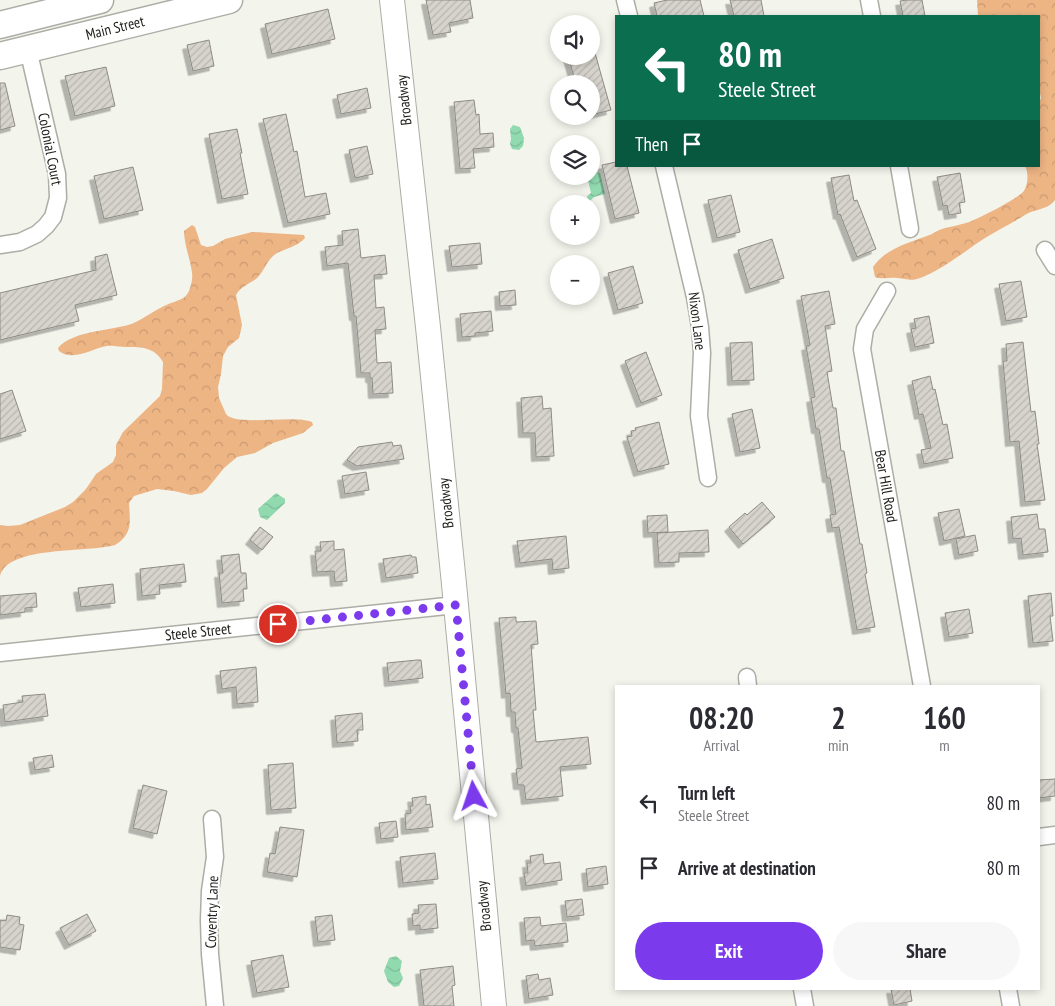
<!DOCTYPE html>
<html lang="en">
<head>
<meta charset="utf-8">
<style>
	body { margin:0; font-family:"PT Sans Narrow",sans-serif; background:#f7f7f7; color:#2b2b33; height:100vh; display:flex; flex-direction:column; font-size:19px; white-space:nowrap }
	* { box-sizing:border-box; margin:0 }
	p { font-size:16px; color:#7c7c81 }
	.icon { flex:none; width:28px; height:28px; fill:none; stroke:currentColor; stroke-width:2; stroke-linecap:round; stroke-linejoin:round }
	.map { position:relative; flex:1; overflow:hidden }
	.drawer { position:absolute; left:615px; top:685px; width:425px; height:305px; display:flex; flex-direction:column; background:#fff; border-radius:0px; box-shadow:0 2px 8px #0003 }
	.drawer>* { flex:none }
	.guide { position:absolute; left:615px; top:15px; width:425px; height:152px; border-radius:0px; box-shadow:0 2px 8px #0003; background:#0b6e4f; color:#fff; overflow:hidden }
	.controls { position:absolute; left:550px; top:15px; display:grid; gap:10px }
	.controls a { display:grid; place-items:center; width:50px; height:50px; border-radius:50%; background:#fff; box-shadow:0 2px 8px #0003; font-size:25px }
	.pin { position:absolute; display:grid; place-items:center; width:42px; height:42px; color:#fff; margin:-21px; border:2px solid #fff; border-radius:50%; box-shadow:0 1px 5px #0007 }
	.me { position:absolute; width:55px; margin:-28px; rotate:355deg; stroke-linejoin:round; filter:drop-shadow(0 0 4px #0008) }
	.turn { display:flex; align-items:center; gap:18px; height:105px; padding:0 20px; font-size:22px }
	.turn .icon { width:65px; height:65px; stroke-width:2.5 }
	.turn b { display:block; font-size:35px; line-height:42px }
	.then { display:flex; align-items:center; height:48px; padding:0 20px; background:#0003; gap:10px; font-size:19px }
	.eta { display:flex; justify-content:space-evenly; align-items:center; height:85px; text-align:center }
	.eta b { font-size:30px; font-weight:700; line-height:35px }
	.primary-button { display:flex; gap:10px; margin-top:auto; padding:10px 20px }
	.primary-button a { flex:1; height:58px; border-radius:30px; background:#7c3aed; color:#fff; font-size:20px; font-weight:700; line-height:58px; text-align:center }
	.primary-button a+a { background:#f7f7f7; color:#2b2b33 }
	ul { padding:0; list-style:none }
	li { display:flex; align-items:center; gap:15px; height:65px; padding:0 20px }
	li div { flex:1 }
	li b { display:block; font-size:19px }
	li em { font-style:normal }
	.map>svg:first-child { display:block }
	.forest { fill:url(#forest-crowns) }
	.water { fill:url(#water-waves) }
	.building { fill:url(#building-hatch); stroke:#8e8b85; filter:url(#shadow) }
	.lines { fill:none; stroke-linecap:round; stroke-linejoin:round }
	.minor-casing { stroke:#adada6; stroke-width:19 }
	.secondary-casing { stroke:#adada6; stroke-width:26 }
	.primary-casing { stroke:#adada6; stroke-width:29 }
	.minor { stroke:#fff; stroke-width:16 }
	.secondary { stroke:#fff; stroke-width:24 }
	.primary { stroke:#fff; stroke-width:26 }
	.route { stroke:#7c3aed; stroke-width:9; stroke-dasharray:0 16.2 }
	.labels { text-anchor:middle; stroke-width:4; stroke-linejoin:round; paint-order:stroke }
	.street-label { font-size:15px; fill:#1f201d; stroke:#fffffe }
</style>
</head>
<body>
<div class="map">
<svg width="1055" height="1006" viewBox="0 0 1055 1006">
	<defs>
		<pattern id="forest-crowns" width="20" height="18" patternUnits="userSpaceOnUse" patternTransform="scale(1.25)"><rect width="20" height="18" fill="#edb484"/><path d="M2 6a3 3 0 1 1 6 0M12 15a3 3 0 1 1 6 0" fill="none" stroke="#cb9a72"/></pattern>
		<pattern id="water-waves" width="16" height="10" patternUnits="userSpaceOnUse" patternTransform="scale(1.25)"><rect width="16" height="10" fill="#91dab0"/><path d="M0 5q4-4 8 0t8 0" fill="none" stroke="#7dbb97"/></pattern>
		<pattern id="building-hatch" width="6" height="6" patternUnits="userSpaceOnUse" patternTransform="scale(1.25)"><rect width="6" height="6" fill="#d7d4cd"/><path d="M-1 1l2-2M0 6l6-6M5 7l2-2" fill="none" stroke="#b8b6b0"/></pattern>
		<filter id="shadow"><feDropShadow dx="-4.5" dy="4.5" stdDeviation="0" flood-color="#0004"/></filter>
	</defs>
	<rect width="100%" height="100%" fill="#f3f4ec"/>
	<g class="forest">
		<path d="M977,0H1055V200C1048,210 1034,209 1025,215C1012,223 998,230 985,238C965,251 946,267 923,277C910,282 909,279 897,278C889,277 883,280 875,277L873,267C887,247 910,243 932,234C943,226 956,227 969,222C980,218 1015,200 1023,192C1028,186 1029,173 1025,166H1039V103L1041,98L1039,89V16H978Z"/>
		<path d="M192,225L195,227L201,245L207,247L213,246L225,239L252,232L304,235L305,238C298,246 287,248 277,253C267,259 265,270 257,278C250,284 241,286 236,295L242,325L239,338L228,347L223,356L221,374L218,387L219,398L226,414C235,427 293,414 312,422L313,425L303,433L273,443L255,453L237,457L224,468L207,489L202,493L191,495L174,491L157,489L134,496L129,503C130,522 133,534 115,545C89,553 8,545 0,576V525L8,526L20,525L65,507L73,502L86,489L96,474L113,462L116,455V445L123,432L160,396L162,389L163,362C154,347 142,347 126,347C120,347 114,345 107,346C93,348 73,362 59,351L58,348C73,330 113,331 134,323C144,318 154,311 164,306C181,298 188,302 192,280C194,269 184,246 184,231Z"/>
	</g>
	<g class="water">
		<polygon points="513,125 520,127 524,138 523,146 519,150 512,149 510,144 511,139 510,129"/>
		<polygon points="593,171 600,173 605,194 594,197 590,201 588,200 587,196 591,193 587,176 591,176 591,172"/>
		<polygon points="276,493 285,499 285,503 267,520 260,517 258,509"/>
		<polygon points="396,956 402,961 400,971 403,978 399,986 394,987 388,982 384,971 389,958"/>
	</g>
	<g class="building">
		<polygon points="426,0 470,0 473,18 449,23 451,32 433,35"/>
		<polygon points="667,0 700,0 704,16 657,16 654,3"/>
		<polygon points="730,0 761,0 764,16 734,16"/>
		<polygon points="907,0 922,0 925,16 903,16 900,1"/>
		<polygon points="328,9 335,39 272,54 265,24"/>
		<polygon points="209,40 214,66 193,71 187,45"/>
		<polygon points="595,53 611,110 591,115 591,84 576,84 568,56 591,56 591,54"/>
		<polygon points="106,67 115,106 75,116 65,76"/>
		<polygon points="0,83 5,83 15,126 0,130"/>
		<polygon points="367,88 371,108 341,114 337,95"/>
		<polygon points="474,100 476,115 479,114 480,134 493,133 494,147 473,149 475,168 460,169 454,102"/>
		<polygon points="286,114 294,152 297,151 305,197 326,193 330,214 288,223 263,119"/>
		<polygon points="237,129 242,153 240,153 248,194 222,199 209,134"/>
		<polygon points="367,146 373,174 355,178 349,150"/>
		<polygon points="616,162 616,166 627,166 639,213 615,219 602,165"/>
		<polygon points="133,167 143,210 104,219 94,176"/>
		<polygon points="960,173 965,202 959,203 961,213 949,215 947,205 943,206 937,177"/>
		<polygon points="849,175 854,201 857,200 876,249 857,257 840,214 838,215 831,178"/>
		<polygon points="731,195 740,232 717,238 708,200"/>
		<polygon points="358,229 361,258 385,255 387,274 374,275 376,308 384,307 386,329 375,330 377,363 391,362 393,393 373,394 372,378 370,378 370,373 361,373 356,316 354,316 348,263 327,266 325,247 343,245 342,231"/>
		<polygon points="772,239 784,278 750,289 738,250"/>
		<polygon points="480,243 482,264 452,267 449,246"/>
		<polygon points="107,254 117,295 75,305 79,321 0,340 0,293 96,270 95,257"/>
		<polygon points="633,266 643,303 618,310 608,273"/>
		<polygon points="1021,281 1027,317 1006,321 999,284"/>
		<polygon points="515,290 516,305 500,306 499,292"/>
		<polygon points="829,291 835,324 825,326 832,371 827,372 833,408 836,408 841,451 844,451 860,544 862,544 867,573 865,574 875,627 857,630 839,527 832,528 830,515 836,514 830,478 827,478 819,429 816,429 811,398 815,397 806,346 810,345 801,296"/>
		<polygon points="491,311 493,331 475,333 475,336 462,337 460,314"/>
		<polygon points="929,316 934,343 915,347 911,329 916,328 914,319"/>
		<polygon points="752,342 754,380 732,381 730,343"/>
		<polygon points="1023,342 1031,412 1035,411 1039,444 1037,444 1045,500 1025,502 1019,441 1010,442 1003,361 1007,361 1006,344"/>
		<polygon points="646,352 662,395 641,403 625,361"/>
		<polygon points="930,376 933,390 935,389 943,425 947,424 953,458 924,464 921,450 931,448 923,414 919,415 912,381"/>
		<polygon points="12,390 26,431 0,439 0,394"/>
		<polygon points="542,396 543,409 551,408 554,456 536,457 535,433 523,433 521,398"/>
		<polygon points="752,409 760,448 740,452 732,414"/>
		<polygon points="659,422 669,464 638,472 627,437 632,436 631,431 636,430 635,428"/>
		<polygon points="392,442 393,446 401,445 404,459 357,466 347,460 358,447"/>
		<polygon points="366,472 369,490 345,494 342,476"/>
		<polygon points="762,502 775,517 743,544 729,527 745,513 747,515"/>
		<polygon points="959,509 965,536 944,541 938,513"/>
		<polygon points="1037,514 1039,529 1045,529 1048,552 1023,555 1021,538 1013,539 1011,517"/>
		<polygon points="667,515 668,532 648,533 647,516"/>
		<polygon points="260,527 273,537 262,550 250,540"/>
		<polygon points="708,530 709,552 679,553 679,562 659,563 657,533"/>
		<polygon points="975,535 978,551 959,555 956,539"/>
		<polygon points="566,536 569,568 553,570 552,559 520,563 517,541"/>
		<polygon points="334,541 334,550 344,549 347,581 335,582 334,571 317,572 315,551 321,551 320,542"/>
		<polygon points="239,554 241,573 246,573 247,589 243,589 244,601 222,603 219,573 223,573 221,556"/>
		<polygon points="411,555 412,557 416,557 418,573 386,578 383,559"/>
		<polygon points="184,564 186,582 159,585 160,594 142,596 140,569"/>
		<polygon points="113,584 115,603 81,607 78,588"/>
		<polygon points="36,593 37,607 25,608 25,612 0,615 0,596"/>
		<polygon points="1051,593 1053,616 1050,616 1053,641 1033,643 1028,596"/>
		<polygon points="969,609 973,633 949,637 945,613"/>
		<polygon points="516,617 516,622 536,621 538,644 531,645 536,710 533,710 536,742 588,737 591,764 560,767 563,796 526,800 524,785 518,785 516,769 522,768 518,728 516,728 515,712 511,712 510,693 506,694 499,618"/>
		<polygon points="417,660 421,660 423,678 389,682 387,663"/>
		<polygon points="256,667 258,702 237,704 236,687 222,689 220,671"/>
		<polygon points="45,694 48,716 5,722 3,705 23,702 22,696"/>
		<polygon points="362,713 363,730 357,730 358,741 337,743 335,716"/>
		<polygon points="52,755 54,767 35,770 33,758"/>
		<polygon points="293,763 296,808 271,810 268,765"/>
		<polygon points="1055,779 1055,796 1039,798 1039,780"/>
		<polygon points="143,785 167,791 157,834 133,828"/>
		<polygon points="426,796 426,805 430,804 433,827 406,830 405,814 411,813 410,806 413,806 412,798"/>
		<polygon points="396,821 398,837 381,839 379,823"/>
		<polygon points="280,827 304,830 297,877 267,872 270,853 275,854"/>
		<polygon points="435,853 438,879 403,883 400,857"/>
		<polygon points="543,854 544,864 560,862 562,880 526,886 524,873 528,873 527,863 531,863 530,856"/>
		<polygon points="606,866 608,884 588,887 586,869"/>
		<polygon points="582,899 584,915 567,917 565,901"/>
		<polygon points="436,904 438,928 420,930 420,925 413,926 412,914 419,913 418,905"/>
		<polygon points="87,914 96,931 69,945 60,928"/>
		<polygon points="7,915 20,917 19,924 24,925 20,950 0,947 0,920 6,921"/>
		<polygon points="332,915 335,940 318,942 315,917"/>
		<polygon points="540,917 541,926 566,923 568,942 535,946 534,940 526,941 524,918"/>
		<polygon points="283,955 289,987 257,993 251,961"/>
		<polygon points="453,966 455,985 452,986 454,1006 424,1006 420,970"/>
		<polygon points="538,974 539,980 550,978 553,995 529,999 526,976"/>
		<polygon points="891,989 910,989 912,1001 894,1005"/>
	</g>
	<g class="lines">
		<g class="minor-casing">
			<g id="minor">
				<polyline points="625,0 629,16"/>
				<polyline points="869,0 872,16"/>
				<polyline points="664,166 695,297 700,327 702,353 699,416 708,478"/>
				<polyline points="899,166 910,229"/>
				<polyline points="0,245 20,242 37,234 46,226 53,217 58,198 57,174 28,49"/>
				<polyline points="1045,250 1055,266"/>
				<polyline points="887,291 865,329 862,349 922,686"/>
				<polyline points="0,653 456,605"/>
				<polyline points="747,677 748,686"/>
				<polyline points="212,819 215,857 210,891 209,920 210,954 215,1006"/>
				<polyline points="1039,837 1055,835"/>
				<polyline points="802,989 805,1006"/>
				<polyline points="1008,989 1011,1006"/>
			</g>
		</g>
		<g class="secondary-casing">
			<polyline id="secondary" points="392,0 428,327 454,584 494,1006"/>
		</g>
		<g class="primary-casing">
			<g id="primary">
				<polyline points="0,25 100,0"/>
				<polyline points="0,56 229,0"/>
			</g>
		</g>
		<use href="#minor" class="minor"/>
		<use href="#secondary" class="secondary"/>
		<use href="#primary" class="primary"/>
	</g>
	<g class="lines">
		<polyline class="route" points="278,624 456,605 474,796"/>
	</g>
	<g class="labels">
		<g class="street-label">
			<text transform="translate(115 28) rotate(-14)" y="5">Main Street</text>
			<text transform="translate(404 100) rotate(-96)" y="5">Broadway</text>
			<text transform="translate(50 149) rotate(79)" y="5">Colonial Court</text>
			<text transform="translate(697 321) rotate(83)" y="5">Nixon Lane</text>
			<text transform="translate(886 486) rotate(80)" y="5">Bear Hill Road</text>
			<text transform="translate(446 503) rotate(-96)" y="5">Broadway</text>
			<text transform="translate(198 632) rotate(-6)" y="5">Steele Street</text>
			<text transform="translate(484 906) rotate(-95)" y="5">Broadway</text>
			<text transform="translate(212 912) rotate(-88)" y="5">Coventry Lane</text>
		</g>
	</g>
</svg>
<div class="controls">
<a><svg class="icon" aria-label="sound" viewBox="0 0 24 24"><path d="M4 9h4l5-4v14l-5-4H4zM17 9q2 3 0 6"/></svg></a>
<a><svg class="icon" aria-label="search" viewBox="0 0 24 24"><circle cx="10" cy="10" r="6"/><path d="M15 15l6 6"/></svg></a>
<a><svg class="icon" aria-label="layers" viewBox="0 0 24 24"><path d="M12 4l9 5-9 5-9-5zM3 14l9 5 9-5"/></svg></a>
<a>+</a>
<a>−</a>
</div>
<div class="pin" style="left:278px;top:624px;background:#d93025"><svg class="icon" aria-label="arrive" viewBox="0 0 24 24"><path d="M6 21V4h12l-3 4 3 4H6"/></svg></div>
<svg class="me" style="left:474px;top:796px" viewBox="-20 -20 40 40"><path d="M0-17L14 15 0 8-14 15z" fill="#7c3aed" stroke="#fff" stroke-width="4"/></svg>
<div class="guide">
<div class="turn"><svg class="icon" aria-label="left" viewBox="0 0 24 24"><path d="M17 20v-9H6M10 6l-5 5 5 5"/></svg><div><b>80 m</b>Steele Street</div></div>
<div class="then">Then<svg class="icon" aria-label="arrive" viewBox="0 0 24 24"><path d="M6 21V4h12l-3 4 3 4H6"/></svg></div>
</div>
<section class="drawer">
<div class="eta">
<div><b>08:20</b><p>Arrival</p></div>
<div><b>2</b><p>min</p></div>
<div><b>160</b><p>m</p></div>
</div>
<ul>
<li><svg class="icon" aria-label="left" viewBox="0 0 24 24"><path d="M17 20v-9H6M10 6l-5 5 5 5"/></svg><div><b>Turn left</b><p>Steele Street</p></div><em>80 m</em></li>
<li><svg class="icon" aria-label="arrive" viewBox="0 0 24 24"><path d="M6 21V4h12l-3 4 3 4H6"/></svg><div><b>Arrive at destination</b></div><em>80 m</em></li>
</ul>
<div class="primary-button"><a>Exit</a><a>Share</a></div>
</section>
</div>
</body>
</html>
